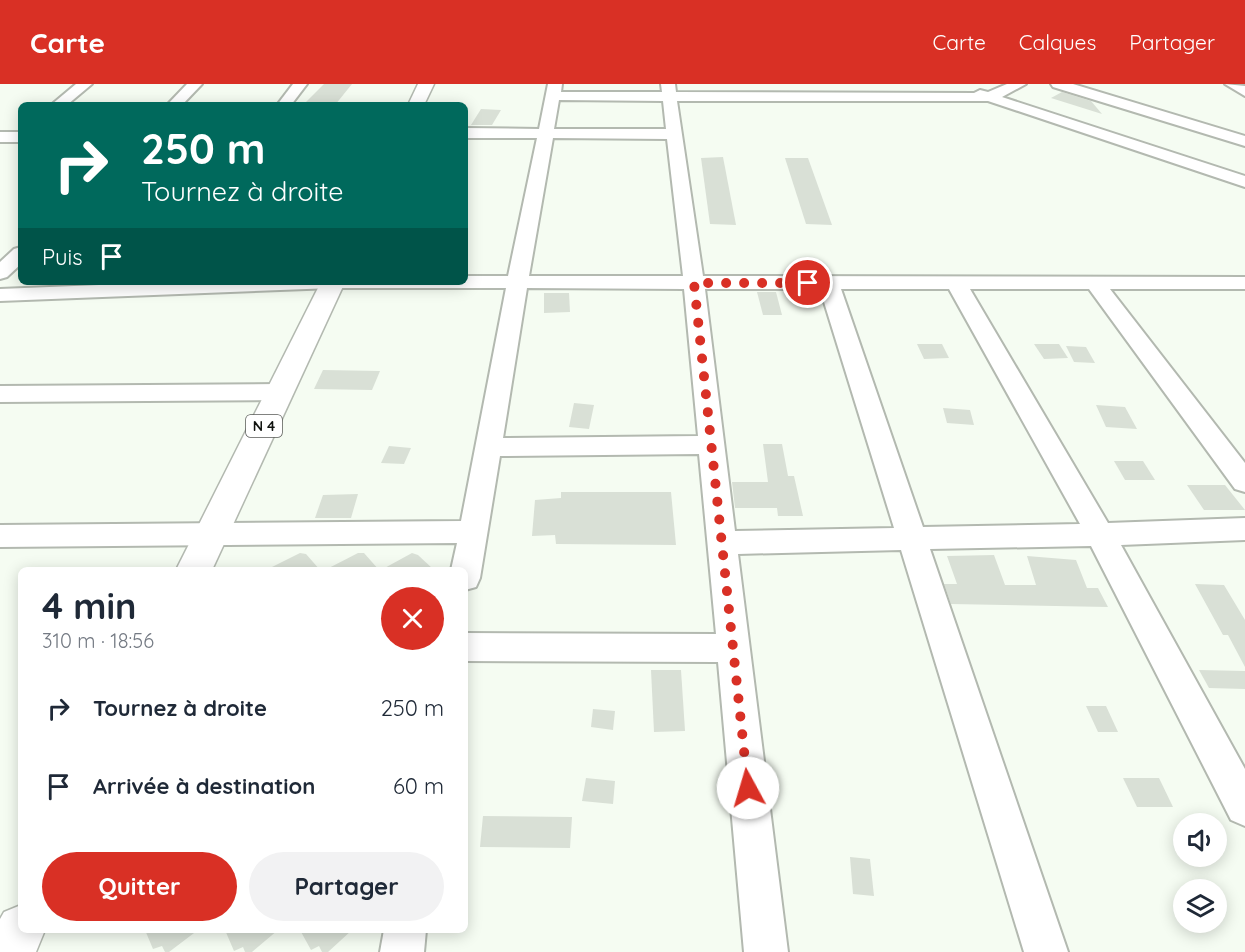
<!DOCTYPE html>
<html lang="fr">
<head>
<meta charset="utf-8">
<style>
	body { margin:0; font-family:Quicksand,sans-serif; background:#f2f2f3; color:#1f2937; height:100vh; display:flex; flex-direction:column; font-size:22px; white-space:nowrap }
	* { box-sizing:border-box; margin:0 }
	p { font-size:20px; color:#747a83 }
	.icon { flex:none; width:33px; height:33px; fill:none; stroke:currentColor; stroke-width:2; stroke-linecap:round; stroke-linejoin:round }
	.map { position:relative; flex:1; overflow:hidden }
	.side { position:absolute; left:18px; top:483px; width:450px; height:366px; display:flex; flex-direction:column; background:#fff; border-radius:9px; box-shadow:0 3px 15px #0003 }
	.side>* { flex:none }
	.hud { position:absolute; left:18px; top:18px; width:450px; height:183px; border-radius:9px; box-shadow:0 3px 15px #0003; background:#00695c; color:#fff; overflow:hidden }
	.fabs { position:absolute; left:1173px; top:729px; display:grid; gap:12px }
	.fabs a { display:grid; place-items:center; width:54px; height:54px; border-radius:50%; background:#fff; box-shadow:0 3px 15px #0003; font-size:30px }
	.pin { position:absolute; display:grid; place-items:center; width:51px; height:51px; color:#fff; margin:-26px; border:3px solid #fff; border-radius:50%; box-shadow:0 2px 6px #0007 }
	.me { position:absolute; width:66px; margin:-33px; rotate:354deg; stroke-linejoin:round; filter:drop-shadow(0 0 4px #0008) }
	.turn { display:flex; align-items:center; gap:21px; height:126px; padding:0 24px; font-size:27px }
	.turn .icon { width:78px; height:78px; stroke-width:2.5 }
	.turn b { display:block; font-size:42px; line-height:51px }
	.then { display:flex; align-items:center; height:57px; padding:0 24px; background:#0003; gap:12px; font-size:22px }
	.round { display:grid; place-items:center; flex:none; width:63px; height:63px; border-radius:32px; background:#f2f2f3 }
	.head { display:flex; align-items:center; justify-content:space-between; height:102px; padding:0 24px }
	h1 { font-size:36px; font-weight:700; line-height:45px }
	.button { display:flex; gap:12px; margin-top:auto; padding:12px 24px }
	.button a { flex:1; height:69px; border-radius:36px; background:#d93025; color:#fff; font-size:24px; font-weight:700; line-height:69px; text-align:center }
	.button a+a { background:#f2f2f3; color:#1f2937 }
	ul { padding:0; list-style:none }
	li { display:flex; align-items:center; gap:18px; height:78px; padding:0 24px }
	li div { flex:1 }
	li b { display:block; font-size:22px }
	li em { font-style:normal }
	header { display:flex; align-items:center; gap:36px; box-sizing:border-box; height:84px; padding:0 30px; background:#d93025; color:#fff }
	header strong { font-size:28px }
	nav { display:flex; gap:33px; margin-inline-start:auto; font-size:21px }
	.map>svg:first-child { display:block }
	.building { fill:#d9e0d6 }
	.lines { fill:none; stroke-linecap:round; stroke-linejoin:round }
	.minor-casing { stroke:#b3b9b0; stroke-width:4 }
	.highway-casing { stroke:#b3b9b0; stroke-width:3 }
	.minor { fill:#fff; fill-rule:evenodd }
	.highway { fill:#fff; fill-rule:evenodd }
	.route { stroke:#d93025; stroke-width:10; stroke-dasharray:0 18 }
	.labels { text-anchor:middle; stroke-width:5; stroke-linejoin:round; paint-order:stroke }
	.shield { fill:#fff; stroke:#585a57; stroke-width:1.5 }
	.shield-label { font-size:14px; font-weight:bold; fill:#10130f }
</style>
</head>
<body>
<header>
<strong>Carte</strong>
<nav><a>Carte</a><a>Calques</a><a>Partager</a></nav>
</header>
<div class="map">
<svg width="1245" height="868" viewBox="0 0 1245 868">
	<rect width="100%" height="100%" fill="#f5fcf2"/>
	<g class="building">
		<polygon points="324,0 352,0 335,21 303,21"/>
		<polygon points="1062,8 1091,17 1102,30 1051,14"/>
		<polygon points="481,25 501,26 492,41 471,41"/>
		<polygon points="723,73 736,141 710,140 701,74"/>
		<polygon points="785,74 808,74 832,141 806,140"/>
		<polygon points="757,208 776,208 782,231 763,231"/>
		<polygon points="544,209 569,209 570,228 544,229"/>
		<polygon points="917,260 942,260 949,274 924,275"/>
		<polygon points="1034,260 1059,260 1068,274 1044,275"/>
		<polygon points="1066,262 1086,263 1095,279 1074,278"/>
		<polygon points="323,286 380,287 372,306 314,305"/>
		<polygon points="574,319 594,321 589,345 569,343"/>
		<polygon points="1096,321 1125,323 1137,345 1106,343"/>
		<polygon points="943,324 970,326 974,341 947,339"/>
		<polygon points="763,360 782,360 788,392 794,392 803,432 778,432 777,424 735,424 732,398 768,398"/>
		<polygon points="389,362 411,364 404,380 381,379"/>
		<polygon points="1114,377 1143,377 1155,396 1125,396"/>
		<polygon points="1187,401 1225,401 1245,426 1204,426"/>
		<polygon points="561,408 671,408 676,461 556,460 555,451 532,452 535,416 561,414"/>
		<polygon points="358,410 351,434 315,434 323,411"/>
		<polygon points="300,469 306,470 320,486 266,486"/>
		<polygon points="358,469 364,469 379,486 325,486"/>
		<polygon points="412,469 418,471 434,486 381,486"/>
		<polygon points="994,471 1005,501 1036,501 1027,472 1076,476 1087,504 1098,504 1108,523 951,520 944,500 957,500 947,472"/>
		<polygon points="1195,500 1224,501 1245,536 1245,583 1228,551 1223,551"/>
		<polygon points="651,586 681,586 685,647 654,648"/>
		<polygon points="1199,586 1245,587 1245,605 1209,604"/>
		<polygon points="1086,622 1106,622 1118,648 1098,648"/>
		<polygon points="593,625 615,627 613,646 591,643"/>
		<polygon points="586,694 615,697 613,720 582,717"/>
		<polygon points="1123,694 1159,694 1173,723 1137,723"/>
		<polygon points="483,732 572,733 570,764 480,763"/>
		<polygon points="850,773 870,775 874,812 853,810"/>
		<polygon points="145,846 198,846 169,868 165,868 162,862 153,865"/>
		<polygon points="225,846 278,846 252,868 245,868 243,863 234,867"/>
		<polygon points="300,846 352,846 328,868 322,868 319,862 311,866"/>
	</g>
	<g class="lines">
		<g class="minor-casing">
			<g id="minor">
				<polygon points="76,0 92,0 67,21 51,21"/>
				<polygon points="187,0 202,0 182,21 167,21"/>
				<polygon points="293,0 307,0 291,21 277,21"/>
				<path d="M548,0H562L561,8H662L661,0H675L676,8L974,9L980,6L988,8L1007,0H1026L1002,13L1245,92V103L988,17H677L703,192L1245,193V205H1110L1245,379V408L1235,405L1089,205H970L1108,439L1245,434V456L1121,461L1245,685V742L1231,736L1091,462L930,465L1068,868H1024L901,466L738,470L788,868H744L718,578L465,577V549L716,550L699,370L500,372L480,494L476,503L465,506V486H451L457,459L0,463V441L461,437L506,204H333L0,217V205L173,198H465V192H508L537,54H465V44L539,45ZM559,16L663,17L666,45H554ZM553,54L667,55L683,192H529ZM527,204L684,205L698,352L503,354ZM705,205H820L894,444L735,447ZM841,205H949L1080,440L923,443Z"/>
				<polygon points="1051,0 1073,0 1245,52 1245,62 1053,3"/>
				<polygon points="1225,0 1245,2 1245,12"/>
				<rect x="0" y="48" width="21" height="10"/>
				<polygon points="21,163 21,180 7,193 0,195 0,178 14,165"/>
				<polygon points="280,300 289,303 292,308 289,313 280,316 0,318 0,302"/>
				<polygon points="384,846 426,846 424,868 380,868"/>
			</g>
		</g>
		<g class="highway-casing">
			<g id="highway">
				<polygon points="418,0 434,0 424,21 408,21"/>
				<polygon points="321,198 345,198 212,486 176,486"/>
				<polygon points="21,821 21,846 45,846 36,868 0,868 0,835 4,828"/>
			</g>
		</g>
		<use href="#minor" class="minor"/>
		<use href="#highway" class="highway"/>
	</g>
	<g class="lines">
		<polyline class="route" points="748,704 694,199 808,199"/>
	</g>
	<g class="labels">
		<rect class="shield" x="246" y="331" width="36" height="22" rx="4.5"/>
		<g class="shield-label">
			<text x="264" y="347">N 4</text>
		</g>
	</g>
</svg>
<div class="fabs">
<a><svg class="icon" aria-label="sound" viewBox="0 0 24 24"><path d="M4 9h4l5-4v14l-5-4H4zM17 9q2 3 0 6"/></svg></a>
<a><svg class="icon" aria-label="layers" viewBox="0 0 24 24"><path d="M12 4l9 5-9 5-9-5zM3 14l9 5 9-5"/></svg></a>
</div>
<div class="pin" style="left:808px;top:199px;background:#d93025"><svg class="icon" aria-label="arrive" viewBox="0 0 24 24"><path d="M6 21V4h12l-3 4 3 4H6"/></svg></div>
<svg class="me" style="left:748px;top:704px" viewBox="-20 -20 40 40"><circle r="19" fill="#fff"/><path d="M0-13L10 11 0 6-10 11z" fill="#d93025"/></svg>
<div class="hud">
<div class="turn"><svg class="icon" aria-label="right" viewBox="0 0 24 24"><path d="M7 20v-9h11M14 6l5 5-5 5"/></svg><div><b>250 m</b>Tournez à droite</div></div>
<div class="then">Puis<svg class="icon" aria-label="arrive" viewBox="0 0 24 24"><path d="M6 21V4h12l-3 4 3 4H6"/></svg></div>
</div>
<section class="side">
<div class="head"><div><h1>4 min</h1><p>310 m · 18:56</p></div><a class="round" style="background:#d93025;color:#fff"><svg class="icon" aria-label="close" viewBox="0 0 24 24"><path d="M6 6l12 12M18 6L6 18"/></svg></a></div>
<ul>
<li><svg class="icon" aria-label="right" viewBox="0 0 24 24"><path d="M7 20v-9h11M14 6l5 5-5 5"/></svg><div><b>Tournez à droite</b></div><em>250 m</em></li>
<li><svg class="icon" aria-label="arrive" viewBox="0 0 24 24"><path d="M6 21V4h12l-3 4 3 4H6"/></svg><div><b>Arrivée à destination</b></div><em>60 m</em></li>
</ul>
<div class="button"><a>Quitter</a><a>Partager</a></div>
</section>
</div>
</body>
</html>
